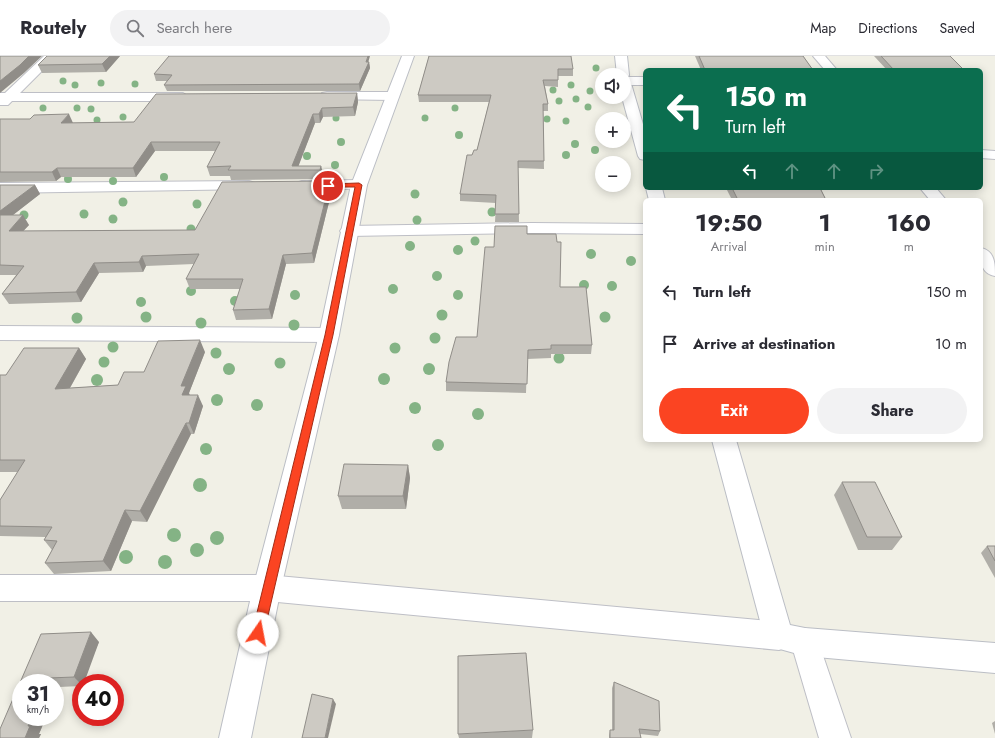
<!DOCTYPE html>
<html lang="en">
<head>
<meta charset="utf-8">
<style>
	body { margin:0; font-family:Jost,sans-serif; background:#f2f2f3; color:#2b2b33; height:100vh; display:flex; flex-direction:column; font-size:15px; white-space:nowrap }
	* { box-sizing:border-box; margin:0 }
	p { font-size:13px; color:#7c7c81 }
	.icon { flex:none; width:22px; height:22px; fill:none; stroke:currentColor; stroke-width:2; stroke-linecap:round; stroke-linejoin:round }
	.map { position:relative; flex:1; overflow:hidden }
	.drawer { position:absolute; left:643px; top:142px; width:340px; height:244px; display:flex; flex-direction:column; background:#fff; border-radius:6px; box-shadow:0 2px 10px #0003 }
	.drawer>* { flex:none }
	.guide { position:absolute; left:643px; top:12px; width:340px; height:122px; border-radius:6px; box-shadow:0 2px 10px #0003; background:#0b6e4f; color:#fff; overflow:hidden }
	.fabs { position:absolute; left:595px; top:12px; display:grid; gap:8px }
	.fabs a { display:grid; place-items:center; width:36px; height:36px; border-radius:50%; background:#fff; box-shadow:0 2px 10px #0003; font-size:20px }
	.speed { position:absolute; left:12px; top:618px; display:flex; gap:8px; font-size:20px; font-weight:700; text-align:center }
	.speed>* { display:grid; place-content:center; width:52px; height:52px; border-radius:50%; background:#fff; box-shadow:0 2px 10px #0003; line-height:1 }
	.speed small { font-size:10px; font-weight:400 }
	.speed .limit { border:6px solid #d22; background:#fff; color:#111 }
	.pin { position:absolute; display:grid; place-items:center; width:34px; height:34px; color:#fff; margin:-17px; border:2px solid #fff; border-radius:50%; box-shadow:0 1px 4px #0007 }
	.me { position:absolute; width:44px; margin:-22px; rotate:12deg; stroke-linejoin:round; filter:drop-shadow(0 0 3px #0008) }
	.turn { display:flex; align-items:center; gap:14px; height:84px; padding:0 16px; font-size:18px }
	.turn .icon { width:52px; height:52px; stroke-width:2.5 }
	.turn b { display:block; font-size:28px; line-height:34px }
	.lanes { display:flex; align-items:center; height:38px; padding:0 16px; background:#0003; justify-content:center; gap:20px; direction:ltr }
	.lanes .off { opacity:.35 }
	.eta { display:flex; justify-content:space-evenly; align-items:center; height:68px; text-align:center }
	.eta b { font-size:24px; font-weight:700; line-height:28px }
	.cta { display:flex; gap:8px; margin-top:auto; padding:8px 16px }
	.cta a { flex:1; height:46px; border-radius:24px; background:#fb4422; color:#fff; font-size:16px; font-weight:700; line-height:46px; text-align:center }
	.cta a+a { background:#f2f2f3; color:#2b2b33 }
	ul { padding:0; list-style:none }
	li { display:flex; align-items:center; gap:12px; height:52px; padding:0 16px }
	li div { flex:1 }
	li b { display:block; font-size:15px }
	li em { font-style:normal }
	header { display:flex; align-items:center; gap:24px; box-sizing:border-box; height:56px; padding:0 20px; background:#fff; border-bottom:1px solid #e1e1e2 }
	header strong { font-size:19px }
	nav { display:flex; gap:22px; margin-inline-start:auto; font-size:14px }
	.search { width:280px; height:36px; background:#f2f2f3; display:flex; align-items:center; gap:10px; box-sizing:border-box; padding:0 14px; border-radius:22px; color:#7c7c81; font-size:15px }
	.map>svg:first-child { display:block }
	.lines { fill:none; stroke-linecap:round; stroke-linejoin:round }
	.street-casing { stroke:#bebfc6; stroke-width:2 }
	.secondary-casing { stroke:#bbbec5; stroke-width:2 }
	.street { fill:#fff; fill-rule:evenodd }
	.secondary { fill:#fff; fill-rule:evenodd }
	.tree { fill:#84b385 }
	.wall { fill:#b0aea8 }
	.shaded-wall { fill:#908d88 }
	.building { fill:#cdcac3; stroke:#908d88 }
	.route { fill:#fb4422; stroke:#a32c16 }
</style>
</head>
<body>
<header>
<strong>Routely</strong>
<div class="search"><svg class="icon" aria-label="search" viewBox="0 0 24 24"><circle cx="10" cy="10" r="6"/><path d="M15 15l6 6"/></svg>Search here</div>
<nav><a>Map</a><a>Directions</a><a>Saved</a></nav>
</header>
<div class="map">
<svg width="995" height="682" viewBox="0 0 995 682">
	<rect width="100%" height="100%" fill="#f1f0e6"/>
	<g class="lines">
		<g class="street-casing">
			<g id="street">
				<polygon points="44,0 57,0 20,37 183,37 189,41 183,45 12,45 8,49 0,49 0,37 5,37"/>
				<polygon points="813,0 825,0 837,14 825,14"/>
				<rect x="624" y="21" width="21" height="8"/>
				<polygon points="327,36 393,36 399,40 393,44 322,43 321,40 322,37"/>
				<polygon points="981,94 995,95 995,103 981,102"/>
				<polygon points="359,124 365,126 367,129 365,132 302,135 296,133 294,130 296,127 302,125"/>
				<polygon points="249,125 255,127 257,130 255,133 0,137 0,127"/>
				<polygon points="920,132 936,132 946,144 930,144"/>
				<polygon points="532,167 645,168 645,178 532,177 349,180 343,179 340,175 343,171 349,170"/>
				<path d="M981,192C995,195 995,208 995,220C980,217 981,205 981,192Z"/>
				<polygon points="0,270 329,272 336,274 339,279 336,284 329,286 0,284"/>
				<polygon points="0,519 267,519 779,566 789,570 793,579 795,576 805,572 815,576 851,682 819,682 791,587 789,590 779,594 267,545 0,545"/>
			</g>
		</g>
		<g class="secondary-casing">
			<g id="secondary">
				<polygon points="402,0 414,0 367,129 339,279 281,532 251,682 219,682 253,532 319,279 351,129"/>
				<polygon points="615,0 627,0 629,19 628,21 630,24 645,75 645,104 640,103 638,100 622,41 624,41 624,19 617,19"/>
				<polygon points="646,132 662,132 665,144 649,144"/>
				<polygon points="712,384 736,384 790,569 805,572 995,587 995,617 805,600 769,590 764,580"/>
			</g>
		</g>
		<use href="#street" class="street"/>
		<use href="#secondary" class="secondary"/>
	</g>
	<g class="tree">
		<circle cx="596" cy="12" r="3.5"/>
		<circle cx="63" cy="25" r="3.5"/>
		<circle cx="101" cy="27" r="3.5"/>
		<circle cx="135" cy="28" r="3.5"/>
		<circle cx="75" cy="29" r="3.5"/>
		<circle cx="571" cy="29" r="3.5"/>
		<circle cx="553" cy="34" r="3.5"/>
		<circle cx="590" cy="35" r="3.5"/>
		<circle cx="576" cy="43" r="3.5"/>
		<circle cx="559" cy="45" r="3.5"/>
		<circle cx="588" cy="51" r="3.5"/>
		<circle cx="43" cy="52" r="3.5"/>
		<circle cx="77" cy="52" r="3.5"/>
		<circle cx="455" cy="52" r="3.5"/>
		<circle cx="91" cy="53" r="3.5"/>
		<circle cx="123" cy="61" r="3.5"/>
		<circle cx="336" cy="62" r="3.5"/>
		<circle cx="425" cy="62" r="3.5"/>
		<circle cx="547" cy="63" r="3.5"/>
		<circle cx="97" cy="64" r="3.5"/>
		<circle cx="566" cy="65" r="3.5"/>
		<circle cx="459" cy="79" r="4"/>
		<circle cx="341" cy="86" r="4"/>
		<circle cx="575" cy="88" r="4"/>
		<circle cx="595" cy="94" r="4"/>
		<circle cx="566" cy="99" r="4"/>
		<circle cx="307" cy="100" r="4"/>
		<circle cx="335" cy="109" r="4"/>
		<circle cx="164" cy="121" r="4"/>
		<circle cx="68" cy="123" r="4"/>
		<circle cx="113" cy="125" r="4"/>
		<circle cx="415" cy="138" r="4.5"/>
		<circle cx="123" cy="146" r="4.5"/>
		<circle cx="197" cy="148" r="4.5"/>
		<circle cx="492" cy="156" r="4.5"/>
		<circle cx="84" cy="158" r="4.5"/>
		<circle cx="24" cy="159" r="4.5"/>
		<circle cx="113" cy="163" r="4.5"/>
		<circle cx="417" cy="164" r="4.5"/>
		<circle cx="191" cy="173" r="4.5"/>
		<circle cx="475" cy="185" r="4.5"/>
		<circle cx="410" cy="190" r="5"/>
		<circle cx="458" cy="194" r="5"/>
		<circle cx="591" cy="198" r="5"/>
		<circle cx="631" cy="205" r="5"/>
		<circle cx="437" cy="220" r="5"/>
		<circle cx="584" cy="229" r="5"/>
		<circle cx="612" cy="230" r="5"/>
		<circle cx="393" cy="233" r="5"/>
		<circle cx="191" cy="235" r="5"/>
		<circle cx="295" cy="239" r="5"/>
		<circle cx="458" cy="239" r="5"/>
		<circle cx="235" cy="245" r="5"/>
		<circle cx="141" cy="246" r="5"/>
		<circle cx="442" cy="259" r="5.5"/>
		<circle cx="146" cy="261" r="5.5"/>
		<circle cx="605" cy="261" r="5.5"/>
		<circle cx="77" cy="262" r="5.5"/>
		<circle cx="201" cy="267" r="5.5"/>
		<circle cx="294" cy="269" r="5.5"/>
		<circle cx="435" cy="282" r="5.5"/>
		<circle cx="113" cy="291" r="5.5"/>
		<circle cx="395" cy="292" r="5.5"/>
		<circle cx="216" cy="297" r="5.5"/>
		<circle cx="559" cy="302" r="5.5"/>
		<circle cx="104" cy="306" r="5.5"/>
		<circle cx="280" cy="307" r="5.5"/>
		<circle cx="229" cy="313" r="6"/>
		<circle cx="429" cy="313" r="6"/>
		<circle cx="384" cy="323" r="6"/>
		<circle cx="97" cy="324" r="6"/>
		<circle cx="217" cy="344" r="6"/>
		<circle cx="257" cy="349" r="6"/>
		<circle cx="415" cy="352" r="6"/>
		<circle cx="478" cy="358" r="6"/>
		<circle cx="438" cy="389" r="6"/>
		<circle cx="206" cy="393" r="6"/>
		<circle cx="200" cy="429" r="7"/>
		<circle cx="174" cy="479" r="7"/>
		<circle cx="217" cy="482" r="7"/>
		<circle cx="197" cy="494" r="7"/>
		<circle cx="126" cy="501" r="7"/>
		<circle cx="165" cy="506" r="7"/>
	</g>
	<g class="wall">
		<polygon points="47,0 120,0 106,16 42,17 38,9"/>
		<polygon points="429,0 573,13 573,20 558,20 558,31 545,30 548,48 548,55 543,55 544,113 518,112 519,166 495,166 496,147 460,145 460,138 472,99 477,94 489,46 419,46 418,39"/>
		<polygon points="695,0 803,0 813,14 701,14"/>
		<polygon points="874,0 950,0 964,14 887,14"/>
		<polygon points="369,6 370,12 360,35 167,35 164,29 167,25 156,25 154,18"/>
		<polygon points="357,37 358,46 355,60 323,61 320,67 315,67 298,110 321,110 323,119 322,123 231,124 230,120 210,120 207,111 215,95 155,95 136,121 61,121 56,125 0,126 0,63 30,63 72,67 134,66"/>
		<polygon points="330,125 332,134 314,207 286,208 272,263 236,264 233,254 240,233 190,233 186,223 194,208 146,210 143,216 99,217 81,246 9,248 2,238 16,219 0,219 0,129 35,129 40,138 13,159 29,169 23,175 195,174"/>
		<polygon points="726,132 820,132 826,144 732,144"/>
		<polygon points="527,178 560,231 592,289 591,298 551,298 551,302 527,303 526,337 446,335 446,326 477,281 494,191"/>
		<polygon points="79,292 86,303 70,332 118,329 144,316 205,296 189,337 189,339 203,350 194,378 191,378 147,466 132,465 111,515 54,518 45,507 52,494 44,484 46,481 0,480 0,444 18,416 0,416 0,319 6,319"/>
		<polygon points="408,409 410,422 406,453 342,453 338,440"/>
		<polygon points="842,426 902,481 892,494 858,494 834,439"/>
		<polygon points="987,490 995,490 995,522 981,497"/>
		<polygon points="41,578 99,586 81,627 81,630 59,631 39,678 41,678 39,682"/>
		<polygon points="614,626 660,675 658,680 640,678 641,682 609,682 609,679 610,674 612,674 612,632"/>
		<polygon points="995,665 995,678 992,667"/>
		<polygon points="533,674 532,682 459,682 458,678"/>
	</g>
	<g class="shaded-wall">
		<polygon points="29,0 42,0 24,17 0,37 0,25"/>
		<polygon points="110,0 120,0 106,16 102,8"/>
		<polygon points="368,0 370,0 368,7 369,6 370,12 360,35 359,28"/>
		<polygon points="357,37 358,46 355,60 353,51"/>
		<polygon points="322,52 323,61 320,67 319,58"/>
		<polygon points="69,58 73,67 61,67"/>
		<polygon points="313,58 315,67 297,114 292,110"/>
		<polygon points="151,86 155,95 136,121 133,112"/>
		<polygon points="321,110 323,119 322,123 320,114"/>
		<polygon points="57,112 61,121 56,125 52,116"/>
		<polygon points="330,125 332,134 314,207 312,197"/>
		<polygon points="35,129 40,138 0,169 0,155"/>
		<polygon points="23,159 29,169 14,185 9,175"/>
		<polygon points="283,199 286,208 272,263 269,253"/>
		<polygon points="142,200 146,210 143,216 139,206"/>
		<polygon points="94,207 99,217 81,246 76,236"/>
		<polygon points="200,284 205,296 189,337 191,342 182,339 181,330"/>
		<polygon points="79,292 86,303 63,344 55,333"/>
		<polygon points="198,339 203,350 194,378 189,367"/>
		<polygon points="186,367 191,378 147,466 140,455"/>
		<polygon points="408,409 410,422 406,453 403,440"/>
		<polygon points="125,454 132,465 111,515 103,505"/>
		<polygon points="91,576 99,586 84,627 81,627 81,628 74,621"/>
		<polygon points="49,622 59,631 55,640 55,627 47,627"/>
		<polygon points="333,643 336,648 328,682 325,682"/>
		<polygon points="32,661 46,661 39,678 41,678 39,682 25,682 28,670"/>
	</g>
	<g class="building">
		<polygon points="0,0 29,0 20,9 0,25"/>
		<polygon points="47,0 110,0 102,8 38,9"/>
		<polygon points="169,0 368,0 366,6 369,6 359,28 164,29 172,19 154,18"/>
		<polygon points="429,0 571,0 573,13 558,13 558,24 543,24 548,48 543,48 544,105 518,105 519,158 495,158 496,139 460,138 467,99 472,99 474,94 477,94 491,39 418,39"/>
		<polygon points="699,0 803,0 813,14 705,14"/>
		<polygon points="881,0 950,0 964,14 894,14"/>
		<polygon points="357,37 353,51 322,52 319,58 313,58 292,110 321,110 320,114 228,114 231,110 207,111 220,86 151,86 133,112 57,112 52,116 0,116 0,63 30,63 34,59 69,58 61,67 134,66 156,38"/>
		<polygon points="330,125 312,197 283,199 269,253 233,254 243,223 186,223 199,198 142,200 139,206 94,207 76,236 2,238 24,210 0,209 0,159 23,159 9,175 195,174 222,126"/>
		<polygon points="0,129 35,129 0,155"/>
		<polygon points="732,132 820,132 826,144 738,144"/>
		<polygon points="495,170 527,170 527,178 556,178 557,186 561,186 560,231 586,231 592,289 551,289 551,293 528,294 527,328 446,326 449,306 456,281 477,281 485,191 494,191"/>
		<polygon points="200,284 181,330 186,330 182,339 198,339 189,367 186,367 140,455 125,454 103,505 45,507 57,485 44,484 52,471 0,470 0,444 25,404 0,404 0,319 6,319 24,292 79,292 55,333 118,329 124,316 144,316 158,285"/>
		<polygon points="344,408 408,409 403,440 338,440"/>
		<polygon points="842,426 875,426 902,481 867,481"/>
		<polygon points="987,490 995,490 995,505"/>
		<polygon points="91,576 74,621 49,622 47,627 21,627 21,661 32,661 28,670 30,670 25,682 0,682 0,673 41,578"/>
		<polygon points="526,597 533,674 458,678 458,600"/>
		<polygon points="614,626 659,645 660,675 639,673 641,682 610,682 610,674 614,674"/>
		<polygon points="312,638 333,643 325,682 302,682"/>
	</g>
	<polygon class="route" points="359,127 362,129 333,279 264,577 262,581 258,583 253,581 252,577 325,279 355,131 328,131 324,130 328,128"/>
</svg>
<div class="fabs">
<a><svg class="icon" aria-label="sound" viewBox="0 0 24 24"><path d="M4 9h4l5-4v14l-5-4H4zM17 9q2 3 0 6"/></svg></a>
<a>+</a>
<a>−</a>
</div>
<div class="speed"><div>31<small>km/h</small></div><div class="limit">40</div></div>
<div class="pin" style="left:328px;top:130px;background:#d93025"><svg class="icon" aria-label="arrive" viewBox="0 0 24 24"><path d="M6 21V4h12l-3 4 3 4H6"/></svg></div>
<svg class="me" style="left:258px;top:577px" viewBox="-20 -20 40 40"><circle r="19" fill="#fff"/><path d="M0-13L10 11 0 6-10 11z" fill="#fb4422"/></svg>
<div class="guide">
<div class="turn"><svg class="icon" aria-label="left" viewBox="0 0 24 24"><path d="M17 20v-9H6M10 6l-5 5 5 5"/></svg><div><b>150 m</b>Turn left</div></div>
<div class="lanes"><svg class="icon" aria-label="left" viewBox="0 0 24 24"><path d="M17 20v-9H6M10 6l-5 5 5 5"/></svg><svg class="icon off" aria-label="ahead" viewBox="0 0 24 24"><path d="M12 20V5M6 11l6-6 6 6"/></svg><svg class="icon off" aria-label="ahead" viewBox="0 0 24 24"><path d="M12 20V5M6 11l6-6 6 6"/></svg><svg class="icon off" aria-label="right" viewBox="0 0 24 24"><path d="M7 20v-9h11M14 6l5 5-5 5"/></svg></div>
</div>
<section class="drawer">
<div class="eta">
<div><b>19:50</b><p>Arrival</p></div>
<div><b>1</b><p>min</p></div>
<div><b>160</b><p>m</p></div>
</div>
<ul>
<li><svg class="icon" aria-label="left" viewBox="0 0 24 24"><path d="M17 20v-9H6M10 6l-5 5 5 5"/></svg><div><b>Turn left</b></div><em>150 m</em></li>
<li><svg class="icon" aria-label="arrive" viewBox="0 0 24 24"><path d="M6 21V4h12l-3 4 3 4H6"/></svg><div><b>Arrive at destination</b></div><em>10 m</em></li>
</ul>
<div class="cta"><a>Exit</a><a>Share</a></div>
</section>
</div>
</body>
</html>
